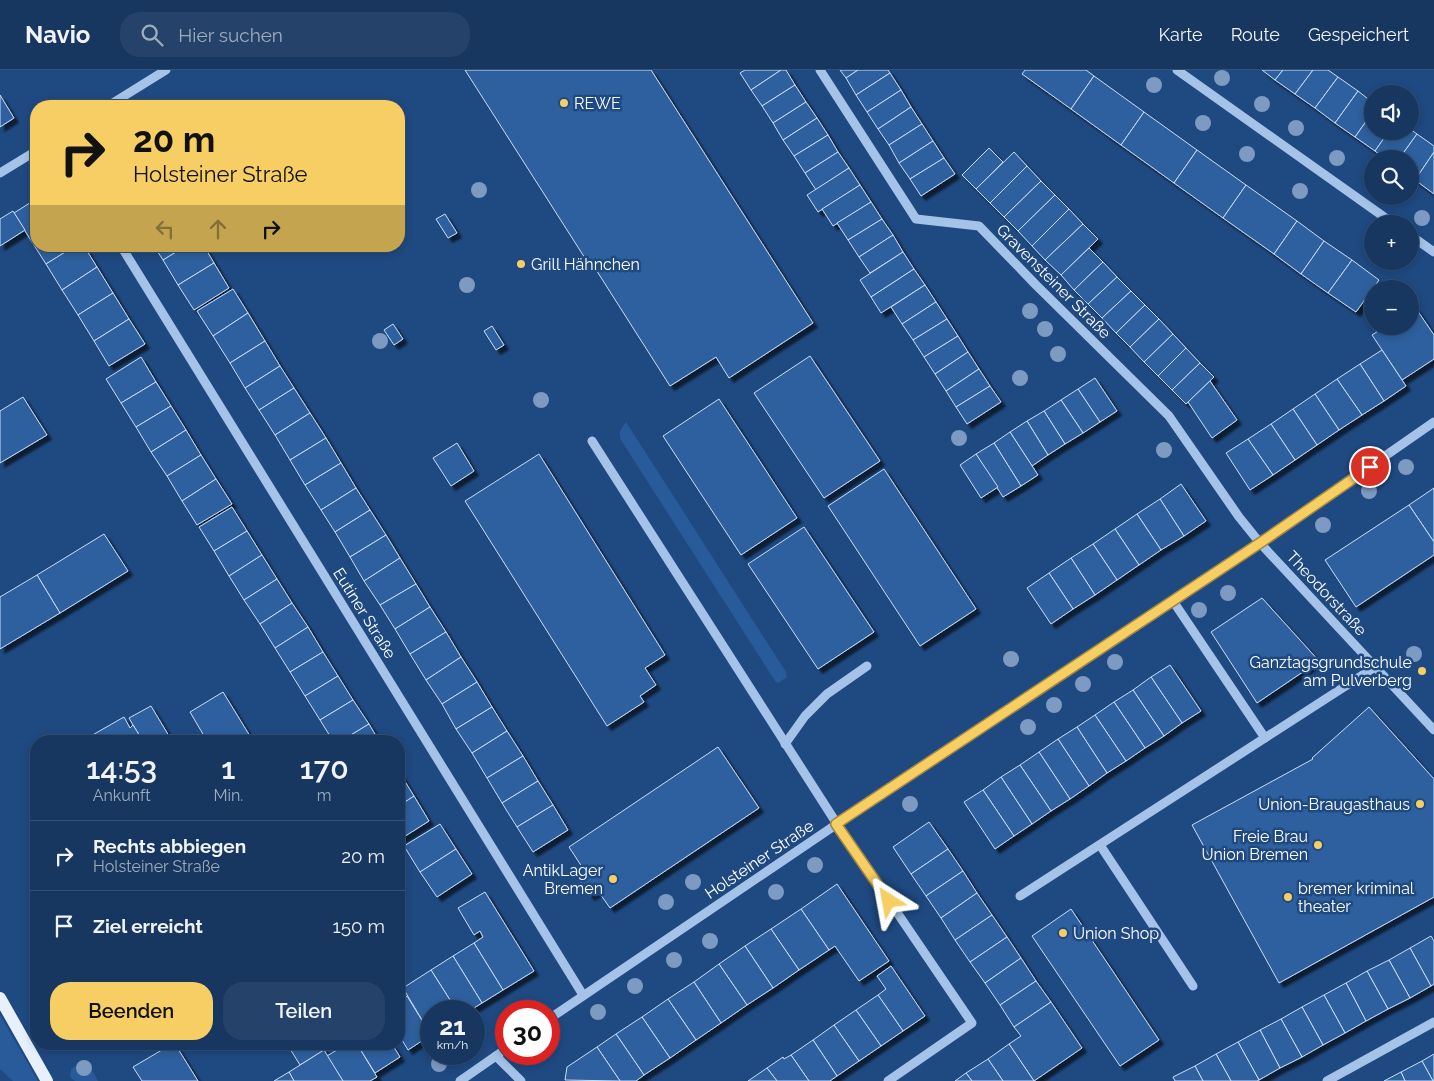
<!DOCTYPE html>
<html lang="de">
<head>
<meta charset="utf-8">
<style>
	body { margin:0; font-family:Raleway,sans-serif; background:#24426a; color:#f1f3f6; height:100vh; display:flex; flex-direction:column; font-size:19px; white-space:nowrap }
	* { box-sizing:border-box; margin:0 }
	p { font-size:16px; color:#9eacbd }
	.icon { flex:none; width:28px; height:28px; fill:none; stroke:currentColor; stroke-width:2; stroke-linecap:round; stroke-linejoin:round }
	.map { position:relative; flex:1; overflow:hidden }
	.drawer { position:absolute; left:30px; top:665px; width:375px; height:315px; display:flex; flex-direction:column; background:#173761; border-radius:20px; box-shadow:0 2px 8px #0003,0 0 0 1px #365176 }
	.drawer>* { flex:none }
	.banner { position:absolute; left:30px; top:30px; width:375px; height:152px; border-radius:20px; box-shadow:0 2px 8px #0003,0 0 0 1px #365176; background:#f7ce64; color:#111; overflow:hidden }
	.controls { position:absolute; left:1364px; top:15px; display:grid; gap:10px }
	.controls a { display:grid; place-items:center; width:55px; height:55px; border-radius:50%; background:#173761; box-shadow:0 2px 8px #0003,0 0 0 1px #365176; font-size:25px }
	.speed { position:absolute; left:420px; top:930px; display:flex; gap:10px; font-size:25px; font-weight:700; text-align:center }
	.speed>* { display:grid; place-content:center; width:65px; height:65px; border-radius:50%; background:#173761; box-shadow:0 2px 8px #0003,0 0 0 1px #365176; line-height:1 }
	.speed small { font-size:12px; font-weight:400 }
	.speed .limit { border:8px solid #d22; background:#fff; color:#111 }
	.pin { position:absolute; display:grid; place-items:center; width:42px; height:42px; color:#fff; margin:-21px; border:2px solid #fff; border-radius:50%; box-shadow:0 1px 5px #0007 }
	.me { position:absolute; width:55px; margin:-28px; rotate:326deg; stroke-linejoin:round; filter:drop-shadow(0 0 4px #0008) }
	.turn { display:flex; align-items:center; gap:18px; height:105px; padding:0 20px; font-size:22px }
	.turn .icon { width:65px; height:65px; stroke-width:2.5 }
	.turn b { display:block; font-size:35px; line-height:42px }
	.lanes { display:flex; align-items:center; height:48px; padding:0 20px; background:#0003; justify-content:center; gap:25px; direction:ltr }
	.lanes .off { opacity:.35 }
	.eta { display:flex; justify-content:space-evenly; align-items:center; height:85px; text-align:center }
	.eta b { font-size:30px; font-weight:600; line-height:35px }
	.action { display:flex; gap:10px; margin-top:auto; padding:10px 20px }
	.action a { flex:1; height:58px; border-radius:20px; background:#f7ce64; color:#111; font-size:20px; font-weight:600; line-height:58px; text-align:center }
	.action a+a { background:#24426a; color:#f1f3f6 }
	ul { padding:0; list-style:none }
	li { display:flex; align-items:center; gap:15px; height:70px; padding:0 20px; border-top:1px solid #365176 }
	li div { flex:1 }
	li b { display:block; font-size:19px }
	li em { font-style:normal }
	header { display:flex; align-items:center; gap:30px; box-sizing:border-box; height:70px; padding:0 25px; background:#173761; border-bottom:1px solid #365176 }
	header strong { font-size:24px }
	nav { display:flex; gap:28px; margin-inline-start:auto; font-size:18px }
	.search { width:350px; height:45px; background:#24426a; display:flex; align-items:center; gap:12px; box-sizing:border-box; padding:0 18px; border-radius:20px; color:#9eacbd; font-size:19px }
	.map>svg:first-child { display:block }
	.green { fill:#295b9a }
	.building { fill:#2e609f; stroke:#c9ddf7; filter:url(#shadow) }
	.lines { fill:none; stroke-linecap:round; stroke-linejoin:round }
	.minor { stroke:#a5c3e9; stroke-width:9 }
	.major { stroke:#e8f0fe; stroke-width:12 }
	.tree { fill:#7c9ac2 }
	.route-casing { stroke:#a18641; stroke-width:12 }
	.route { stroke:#f7ce64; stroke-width:9 }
	.poi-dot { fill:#f7ce64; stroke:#1f4981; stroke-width:2 }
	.labels { text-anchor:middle; stroke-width:5; stroke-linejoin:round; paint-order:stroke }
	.poi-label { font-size:16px; fill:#fff; stroke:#1f4981; text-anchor:start }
	.street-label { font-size:16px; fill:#fff; stroke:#1f4981 }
</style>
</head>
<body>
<header>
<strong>Navio</strong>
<div class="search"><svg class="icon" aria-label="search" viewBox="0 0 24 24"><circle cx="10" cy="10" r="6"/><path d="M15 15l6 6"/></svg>Hier suchen</div>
<nav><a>Karte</a><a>Route</a><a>Gespeichert</a></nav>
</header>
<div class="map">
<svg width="1434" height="1011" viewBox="0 0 1434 1011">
	<defs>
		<filter id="shadow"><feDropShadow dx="4.5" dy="4.5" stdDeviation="1" flood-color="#0009"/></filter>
	</defs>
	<rect width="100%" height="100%" fill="#1f4981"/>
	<g class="green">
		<path d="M626,352L786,602L787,607L778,613L775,611L621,370C618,361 621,359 626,352Z"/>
		<polygon points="0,945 38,1011 13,1011 0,999"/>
		<polygon points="86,990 98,1011 75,1011 70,1007 71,999"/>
	</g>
	<g class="building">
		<polygon points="465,0 651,0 813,253 729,308 716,287 670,316 593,195 590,196"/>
		<polygon points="745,0 781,0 751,20 740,3"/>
		<polygon points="781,0 786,0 795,15 762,36 751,20"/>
		<polygon points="840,0 858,0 846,8"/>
		<polygon points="858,0 888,0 890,3 856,25 846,8"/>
		<polygon points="1025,0 1086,0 1094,6 1071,39 1022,4"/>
		<polygon points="1262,0 1283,0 1275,10"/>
		<polygon points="1283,0 1313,0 1295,24 1275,10"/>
		<polygon points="1313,0 1328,0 1338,7 1315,38 1295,24"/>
		<polygon points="890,3 901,20 867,42 856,25"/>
		<polygon points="1094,6 1144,42 1121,75 1071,39"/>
		<polygon points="1338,7 1358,21 1335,53 1315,38"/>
		<polygon points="795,15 806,32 773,53 762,36"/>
		<polygon points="901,20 911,37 878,59 867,42"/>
		<polygon points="1358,21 1372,32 1372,43 1355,67 1335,53"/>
		<polygon points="0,25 14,48 0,57"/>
		<polygon points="806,32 817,48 783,70 773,53"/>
		<polygon points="911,37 922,54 889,75 878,59"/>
		<polygon points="1144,42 1197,80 1174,113 1121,75"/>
		<polygon points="1372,43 1372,61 1389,61 1375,81 1355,67"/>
		<polygon points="817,48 828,65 794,86 783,70"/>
		<polygon points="922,54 933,71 899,93 889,75"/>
		<polygon points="1410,59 1417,64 1399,89 1385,89 1375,81 1389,61 1410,61"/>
		<polygon points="1417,64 1434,76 1434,82 1415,110 1410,107 1410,89 1399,89"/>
		<polygon points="828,65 838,82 805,103 794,86"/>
		<polygon points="933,71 944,88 910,109 899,93"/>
		<polygon points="989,78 1003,92 976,119 962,105"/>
		<polygon points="1197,80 1246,115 1223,148 1174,113"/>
		<polygon points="838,82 849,98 816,120 805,103"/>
		<polygon points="1014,82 1027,96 990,133 976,119"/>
		<polygon points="1434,82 1434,124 1415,110"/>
		<polygon points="944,88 955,104 921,126 910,109"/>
		<polygon points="1027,96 1041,111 1004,147 990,133"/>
		<polygon points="849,98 860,115 818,142 807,125"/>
		<polygon points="1041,111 1055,125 1018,161 1004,147"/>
		<polygon points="860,115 871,132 833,156 822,139"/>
		<polygon points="1246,115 1297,151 1274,184 1223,148"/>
		<polygon points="1055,125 1069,139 1032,176 1018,161"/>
		<polygon points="36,129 36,165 30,169 14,143"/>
		<polygon points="871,132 882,149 848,170 837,153"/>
		<polygon points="1069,139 1083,154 1045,190 1032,176"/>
		<polygon points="13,141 25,160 0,176 0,149"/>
		<polygon points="445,144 457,163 448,168 436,149"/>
		<polygon points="882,149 893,165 859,187 848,170"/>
		<polygon points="1297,151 1324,171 1301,204 1274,184"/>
		<polygon points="1083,154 1098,169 1061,205 1045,190"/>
		<polygon points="36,165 36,176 75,176 46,194 30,169"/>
		<polygon points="893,165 903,182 870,203 859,187"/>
		<polygon points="1324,171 1352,190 1328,223 1301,204"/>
		<polygon points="75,176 84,176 97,197 62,220 46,194"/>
		<polygon points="154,176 186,176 163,190"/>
		<polygon points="186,176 204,176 214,193 178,215 163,190"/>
		<polygon points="1089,178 1103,192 1074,220 1061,205"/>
		<polygon points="903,182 914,199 871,227 860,210"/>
		<polygon points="1352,190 1379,210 1356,242 1328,223"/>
		<polygon points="1103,192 1117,207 1088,234 1074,220"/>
		<polygon points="214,193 229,218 194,240 178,215"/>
		<polygon points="97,197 113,223 78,245 62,220"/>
		<polygon points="914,199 925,215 881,243 871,227"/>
		<polygon points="1117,207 1131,221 1102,248 1088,234"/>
		<polygon points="925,215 936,232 902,254 891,237"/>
		<polygon points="233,219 248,243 213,266 197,241"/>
		<polygon points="1131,221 1145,235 1116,263 1102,248"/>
		<polygon points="113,223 129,249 94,271 78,245"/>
		<polygon points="936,232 947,249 913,270 902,254"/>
		<polygon points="1145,235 1159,249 1130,277 1116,263"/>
		<polygon points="1415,237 1434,265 1434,289 1402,310 1372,265 1386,256 1410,256 1410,240"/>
		<polygon points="248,243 265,271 230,293 213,266"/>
		<polygon points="129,249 145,274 109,296 94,271"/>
		<polygon points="947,249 958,266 924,287 913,270"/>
		<polygon points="1159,249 1173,264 1144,292 1130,277"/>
		<polygon points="393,254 403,269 394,275 384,260"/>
		<polygon points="492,256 504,275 496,280 484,261"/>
		<polygon points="1173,264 1186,278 1158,306 1144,292"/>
		<polygon points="958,266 968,282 935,304 924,287"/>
		<polygon points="265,271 280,296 245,318 230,293"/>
		<polygon points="1186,278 1200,293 1172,320 1158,306"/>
		<polygon points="1382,280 1406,316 1384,331 1360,294"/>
		<polygon points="968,282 979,299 946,321 935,304"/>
		<polygon points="810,286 880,391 824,428 754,323"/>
		<polygon points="141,287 156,312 121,333 106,309"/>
		<polygon points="1200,293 1214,307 1186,334 1172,320"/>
		<polygon points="1360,294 1384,331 1362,345 1337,309"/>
		<polygon points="280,296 294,318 259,340 245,318"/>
		<polygon points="979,299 990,316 956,337 946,321"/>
		<polygon points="1095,308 1117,341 1100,352 1078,319"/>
		<polygon points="1337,309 1362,345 1339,360 1315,324"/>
		<polygon points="1210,311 1237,350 1212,368 1188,332"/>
		<polygon points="156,312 171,336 136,357 121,333"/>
		<polygon points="990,316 1001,332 967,354 956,337"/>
		<polygon points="294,318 310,343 275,365 259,340"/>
		<polygon points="1078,319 1100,352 1083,363 1061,330"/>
		<polygon points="1315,324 1339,360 1317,375 1293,339"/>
		<polygon points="23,327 47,365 0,393 0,341"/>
		<polygon points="719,329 797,448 741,485 663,366"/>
		<polygon points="1061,330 1083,363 1065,374 1044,341"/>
		<polygon points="171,336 186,360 151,382 136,357"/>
		<polygon points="1293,339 1317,375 1295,390 1271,354"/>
		<polygon points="1044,341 1065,374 1048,385 1027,351"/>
		<polygon points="310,343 326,368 290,390 275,365"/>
		<polygon points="1027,351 1048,385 1032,396 1010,362"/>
		<polygon points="1271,354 1295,390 1273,405 1248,369"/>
		<polygon points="186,360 201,385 167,406 151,382"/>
		<polygon points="1010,362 1038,405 1021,416 994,373"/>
		<polygon points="326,368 341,393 305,415 290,390"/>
		<polygon points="1248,369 1273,405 1250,420 1226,383"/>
		<polygon points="457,373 474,401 451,416 433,388"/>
		<polygon points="994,373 1021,416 1003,427 976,384"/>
		<polygon points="539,384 665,585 645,598 656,615 640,626 644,632 607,656 465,431"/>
		<polygon points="976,384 998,417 981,428 960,395"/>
		<polygon points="201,385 216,409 182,431 167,406"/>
		<polygon points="341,393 356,418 321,440 305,415"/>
		<polygon points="884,399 976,539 920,576 828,436"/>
		<polygon points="216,409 232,434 197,455 182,431"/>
		<polygon points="1181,414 1206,451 1184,466 1160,429"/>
		<polygon points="356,418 370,440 335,462 321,440"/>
		<polygon points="1434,418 1434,472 1409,435"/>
		<polygon points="1160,429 1184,466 1161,480 1137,444"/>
		<polygon points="1409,435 1434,472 1434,485 1356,537 1325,490"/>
		<polygon points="232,437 247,461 214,481 199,457"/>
		<polygon points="370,440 386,465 350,487 335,462"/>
		<polygon points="1137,444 1161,480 1139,495 1115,459"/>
		<polygon points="804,457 874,562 818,599 748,494"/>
		<polygon points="1115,459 1139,495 1117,510 1093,474"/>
		<polygon points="247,461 262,485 229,506 214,481"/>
		<polygon points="104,464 128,501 60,543 37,505"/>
		<polygon points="386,465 400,488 364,511 350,487"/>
		<polygon points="1093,474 1117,510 1095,525 1071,488"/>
		<polygon points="262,485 277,509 244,530 229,506"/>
		<polygon points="400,488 416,514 380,535 364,511"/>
		<polygon points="1071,488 1095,525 1073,539 1049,503"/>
		<polygon points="1049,503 1073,539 1051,554 1027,518"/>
		<polygon points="37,505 60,543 0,579 0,527"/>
		<polygon points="277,509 292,533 260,554 244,530"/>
		<polygon points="416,514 430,537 395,559 380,535"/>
		<polygon points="1262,528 1319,591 1257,633 1211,562"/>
		<polygon points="292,533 308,557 275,578 260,554"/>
		<polygon points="430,537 446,562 410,584 395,559"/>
		<polygon points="308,557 323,582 290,602 275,578"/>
		<polygon points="446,562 461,587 426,610 410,584"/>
		<polygon points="323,582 338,606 305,626 290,602"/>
		<polygon points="461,587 477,612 442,634 426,610"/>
		<polygon points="1170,595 1201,641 1182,653 1151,607"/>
		<polygon points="338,606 353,630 320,650 305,626"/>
		<polygon points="1151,607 1182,653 1164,666 1133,620"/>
		<polygon points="477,612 492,637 456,659 442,634"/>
		<polygon points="1133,620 1164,666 1145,678 1114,632"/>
		<polygon points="223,622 253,671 207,671 190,642"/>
		<polygon points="353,630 369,654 341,671 333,671 320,650"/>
		<polygon points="1114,632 1145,678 1126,691 1095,645"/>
		<polygon points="151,636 172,671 143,671 133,655 129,648"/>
		<polygon points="492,637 507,661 472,683 456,659"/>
		<polygon points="1369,637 1434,709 1434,827 1279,913 1192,755 1313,689 1312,688"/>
		<polygon points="1095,645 1126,691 1107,703 1077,657"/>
		<polygon points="124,647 130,658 133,655 143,671 82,671"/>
		<polygon points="369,654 379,671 341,671"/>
		<polygon points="1077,657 1107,703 1089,716 1058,669"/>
		<polygon points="507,661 523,686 487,708 472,683"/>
		<polygon points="1058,669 1089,716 1070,729 1039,682"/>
		<polygon points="718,677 759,738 610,838 598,821 590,826 574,802 582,797 569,777"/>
		<polygon points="1039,682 1070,729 1051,741 1020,695"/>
		<polygon points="523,686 538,711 502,733 487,708"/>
		<polygon points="1020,695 1051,741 1032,754 1001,707"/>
		<polygon points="399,702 414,726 399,736"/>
		<polygon points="1001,707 1032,754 1014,766 983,720"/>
		<polygon points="538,711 553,735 517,757 502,733"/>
		<polygon points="983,720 1014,766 995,779 964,732"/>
		<polygon points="414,726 429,751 399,770 399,736"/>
		<polygon points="553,735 568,760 533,782 517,757"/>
		<polygon points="929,752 948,779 911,804 893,777"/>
		<polygon points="440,754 456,779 420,802 404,776"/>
		<polygon points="456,779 472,804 437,827 420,802"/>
		<polygon points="948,779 963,801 926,826 911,804"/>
		<polygon points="963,801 977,823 941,848 926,826"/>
		<polygon points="837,814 889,891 859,911 835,876 829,880 801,839"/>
		<polygon points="485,822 534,901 503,920 474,873 483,867 480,861 474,865 458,838"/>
		<polygon points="977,823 992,845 955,870 941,848"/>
		<polygon points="801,839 829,880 799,900 771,859"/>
		<polygon points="1071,839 1159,970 1120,996 1032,866"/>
		<polygon points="992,845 1007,867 970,892 955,870"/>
		<polygon points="771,859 799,900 773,918 745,876"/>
		<polygon points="1431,866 1434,871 1434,914 1431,916 1410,878"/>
		<polygon points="1007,867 1021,888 985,913 970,892"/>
		<polygon points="474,873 503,920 482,933 453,886"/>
		<polygon points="745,876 773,918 747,935 719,894"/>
		<polygon points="1410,878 1431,916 1410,928 1389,890"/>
		<polygon points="453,886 482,933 469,941 457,941 431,900"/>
		<polygon points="1021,888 1036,911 1000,935 985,913"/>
		<polygon points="1389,890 1410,928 1388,939 1367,901"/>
		<polygon points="719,894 747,935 721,953 694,912"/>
		<polygon points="891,896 925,946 903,961 878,925 886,919 877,906"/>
		<polygon points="431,900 457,941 431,941 431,965 403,918"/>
		<polygon points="1367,901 1388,939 1366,951 1346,913"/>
		<polygon points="1036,911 1051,932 1014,957 1000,935"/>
		<polygon points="694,912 721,953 696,970 668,929"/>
		<polygon points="1346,913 1366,951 1345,963 1324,925"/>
		<polygon points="878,925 903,961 881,976 856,940"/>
		<polygon points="1324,925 1345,963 1323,975 1302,937"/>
		<polygon points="407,926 431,965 408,980 399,965 399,931"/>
		<polygon points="668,929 696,970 670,988 642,947"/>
		<polygon points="1051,932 1082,978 1034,1011 1009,974 1021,966 1014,957"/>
		<polygon points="1302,937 1323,975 1302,987 1281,949"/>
		<polygon points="856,940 881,976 859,991 834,955"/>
		<polygon points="642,947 670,988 644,1005 616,964"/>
		<polygon points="1281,949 1302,987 1280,998 1260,960"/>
		<polygon points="834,955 859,991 837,1006 813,970"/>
		<polygon points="1260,960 1280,998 1259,1010 1238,972"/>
		<polygon points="616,964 644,1005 636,1011 620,1011 597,977"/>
		<polygon points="813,970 837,1006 830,1011 809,1011 791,985"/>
		<polygon points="1238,972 1259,1010 1257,1011 1231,1011 1216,984"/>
		<polygon points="172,974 175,974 198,1011 142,1011 133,997"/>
		<polygon points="287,974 320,974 324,980 300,995"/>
		<polygon points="347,974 357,974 377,1007 370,1011 343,1011 327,986"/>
		<polygon points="357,974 392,974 400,987 375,1003"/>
		<polygon points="1009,974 1034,1011 1003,1011 988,989"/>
		<polygon points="597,977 620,1011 565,1010 567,997"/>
		<polygon points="324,980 343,1011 294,1011 289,1002"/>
		<polygon points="1216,984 1231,1011 1203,1011 1195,996"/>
		<polygon points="1434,984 1434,1011 1433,1011 1422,991"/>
		<polygon points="791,985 809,1011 777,1011 767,998 783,987 784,989"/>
		<polygon points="988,989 1003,1011 972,1011 966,1003"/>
		<polygon points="1422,991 1433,1011 1405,1011 1401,1002"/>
		<polygon points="1195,996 1203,1011 1175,1011 1173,1007"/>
		<polygon points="767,998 777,1011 748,1011"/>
		<polygon points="289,1002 294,1011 274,1011"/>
		<polygon points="1401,1002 1405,1011 1384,1011"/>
		<polygon points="966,1003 972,1011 955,1011"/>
	</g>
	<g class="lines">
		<g class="minor">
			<polyline points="820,0 916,149 979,156 1036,215 1169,346 1239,447 1260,473 1434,660"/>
			<polyline points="1177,0 1394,154"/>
			<polyline points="108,36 166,0"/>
			<polyline points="0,103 36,81"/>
			<polyline points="1410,165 1434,182"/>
			<polyline points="121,176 583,925"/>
			<polyline points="592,371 837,754 972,953 888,1011"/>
			<polyline points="1173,531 1265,668"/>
			<polyline points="785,674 805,646 827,624 867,596"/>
			<polyline points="1100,775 1193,916"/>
			<polyline points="1020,826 1375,597"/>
			<polyline points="549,949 837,754 1260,473 1434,352"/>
			<polyline points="496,986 521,1011"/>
			<polyline points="460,1011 506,979"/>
			<polyline points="1327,1011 1434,952"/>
		</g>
		<polyline class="major" points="0,928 47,1011"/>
	</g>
	<g class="tree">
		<circle cx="1222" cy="8" r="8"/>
		<circle cx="1154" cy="15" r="8"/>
		<circle cx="1262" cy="34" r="8"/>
		<circle cx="1203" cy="53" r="8"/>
		<circle cx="1296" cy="58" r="8"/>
		<circle cx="1247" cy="84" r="8"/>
		<circle cx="1337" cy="88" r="8"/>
		<circle cx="479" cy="120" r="8"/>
		<circle cx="1300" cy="121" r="8"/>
		<circle cx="1422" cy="148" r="8"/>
		<circle cx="467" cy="215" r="8"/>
		<circle cx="1030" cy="241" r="8"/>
		<circle cx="1045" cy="259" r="8"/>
		<circle cx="380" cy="271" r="8"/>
		<circle cx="1058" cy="284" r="8"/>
		<circle cx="1020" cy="308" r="8"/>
		<circle cx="541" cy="330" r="8"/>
		<circle cx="959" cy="368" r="8"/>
		<circle cx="1164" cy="380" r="8"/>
		<circle cx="1406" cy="397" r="8"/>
		<circle cx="1369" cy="421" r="8"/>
		<circle cx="1323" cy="455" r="8"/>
		<circle cx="1228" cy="523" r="8"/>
		<circle cx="1199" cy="540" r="8"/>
		<circle cx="1414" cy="584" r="8"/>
		<circle cx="1011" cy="589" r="8"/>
		<circle cx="1115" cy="592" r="8"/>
		<circle cx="1083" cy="614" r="8"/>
		<circle cx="1054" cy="635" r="8"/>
		<circle cx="1028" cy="657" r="8"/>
		<circle cx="910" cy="734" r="8"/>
		<circle cx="815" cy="795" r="8"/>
		<circle cx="693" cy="812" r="8"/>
		<circle cx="776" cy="822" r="8"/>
		<circle cx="666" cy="832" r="8"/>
		<circle cx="710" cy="871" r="8"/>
		<circle cx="674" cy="890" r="8"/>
		<circle cx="635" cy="916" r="8"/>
		<circle cx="598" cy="942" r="8"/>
		<circle cx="439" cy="994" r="8"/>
		<circle cx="84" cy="998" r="8"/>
	</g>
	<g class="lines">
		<g class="route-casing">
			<polyline id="route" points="889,831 836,754 1260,473 1370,397"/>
		</g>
		<use href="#route" class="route"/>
	</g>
	<g class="poi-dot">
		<circle cx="564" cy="33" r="5"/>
		<circle cx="521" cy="194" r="5"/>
		<circle cx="1422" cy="601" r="5"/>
		<circle cx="1420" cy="734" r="5"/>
		<circle cx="1318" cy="775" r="5"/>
		<circle cx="613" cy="809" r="5"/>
		<circle cx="1288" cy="827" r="5"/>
		<circle cx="1063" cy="863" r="5"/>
	</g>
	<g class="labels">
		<g class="poi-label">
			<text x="574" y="39">REWE</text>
			<text x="531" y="200">Grill Hähnchen</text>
			<text x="1412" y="598" text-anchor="end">Ganztagsgrundschule<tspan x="1412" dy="18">am Pulverberg</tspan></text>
			<text x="1410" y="740" text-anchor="end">Union-Braugasthaus</text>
			<text x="1308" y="772" text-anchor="end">Freie Brau<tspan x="1308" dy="18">Union Bremen</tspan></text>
			<text x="603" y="806" text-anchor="end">AntikLager<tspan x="603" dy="18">Bremen</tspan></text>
			<text x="1298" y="824">bremer kriminal<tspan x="1298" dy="18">theater</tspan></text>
			<text x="1073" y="869">Union Shop</text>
		</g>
		<g class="street-label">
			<text transform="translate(1054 211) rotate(45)" y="6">Gravensteiner Straße</text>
			<text transform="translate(1327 523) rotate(47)" y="6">Theodorstraße</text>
			<text transform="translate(365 543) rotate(58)" y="6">Eutiner Straße</text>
			<text transform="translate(759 789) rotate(-34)" y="6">Holsteiner Straße</text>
		</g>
	</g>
</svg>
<div class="controls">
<a><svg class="icon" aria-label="sound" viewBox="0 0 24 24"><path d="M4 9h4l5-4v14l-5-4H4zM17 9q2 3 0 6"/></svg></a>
<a><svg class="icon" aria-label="search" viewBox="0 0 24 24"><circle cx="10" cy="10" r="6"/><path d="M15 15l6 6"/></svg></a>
<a>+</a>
<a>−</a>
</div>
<div class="speed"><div>21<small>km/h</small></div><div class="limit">30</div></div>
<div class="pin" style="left:1370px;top:397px;background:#d93025"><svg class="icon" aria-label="arrive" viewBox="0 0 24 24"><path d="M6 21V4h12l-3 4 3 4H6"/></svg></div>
<svg class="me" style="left:889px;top:831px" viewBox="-20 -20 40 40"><path d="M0-17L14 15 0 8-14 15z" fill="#f7ce64" stroke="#fff" stroke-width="4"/></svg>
<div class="banner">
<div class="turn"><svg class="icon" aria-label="right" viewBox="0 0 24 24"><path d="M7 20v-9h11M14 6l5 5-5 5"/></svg><div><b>20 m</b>Holsteiner Straße</div></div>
<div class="lanes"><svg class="icon off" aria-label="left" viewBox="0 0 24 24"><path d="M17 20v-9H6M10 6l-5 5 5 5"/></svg><svg class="icon off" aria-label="ahead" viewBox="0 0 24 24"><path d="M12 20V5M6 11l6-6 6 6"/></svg><svg class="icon" aria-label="right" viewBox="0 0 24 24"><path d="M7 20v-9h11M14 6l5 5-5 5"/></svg></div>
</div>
<section class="drawer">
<div class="eta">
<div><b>14:53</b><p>Ankunft</p></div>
<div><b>1</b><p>Min.</p></div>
<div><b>170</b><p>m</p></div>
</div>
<ul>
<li><svg class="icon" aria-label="right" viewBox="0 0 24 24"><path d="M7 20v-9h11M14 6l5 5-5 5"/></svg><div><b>Rechts abbiegen</b><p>Holsteiner Straße</p></div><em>20 m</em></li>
<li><svg class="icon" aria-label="arrive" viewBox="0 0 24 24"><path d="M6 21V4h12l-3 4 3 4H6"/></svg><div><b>Ziel erreicht</b></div><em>150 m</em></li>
</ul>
<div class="action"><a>Beenden</a><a>Teilen</a></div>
</section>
</div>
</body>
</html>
